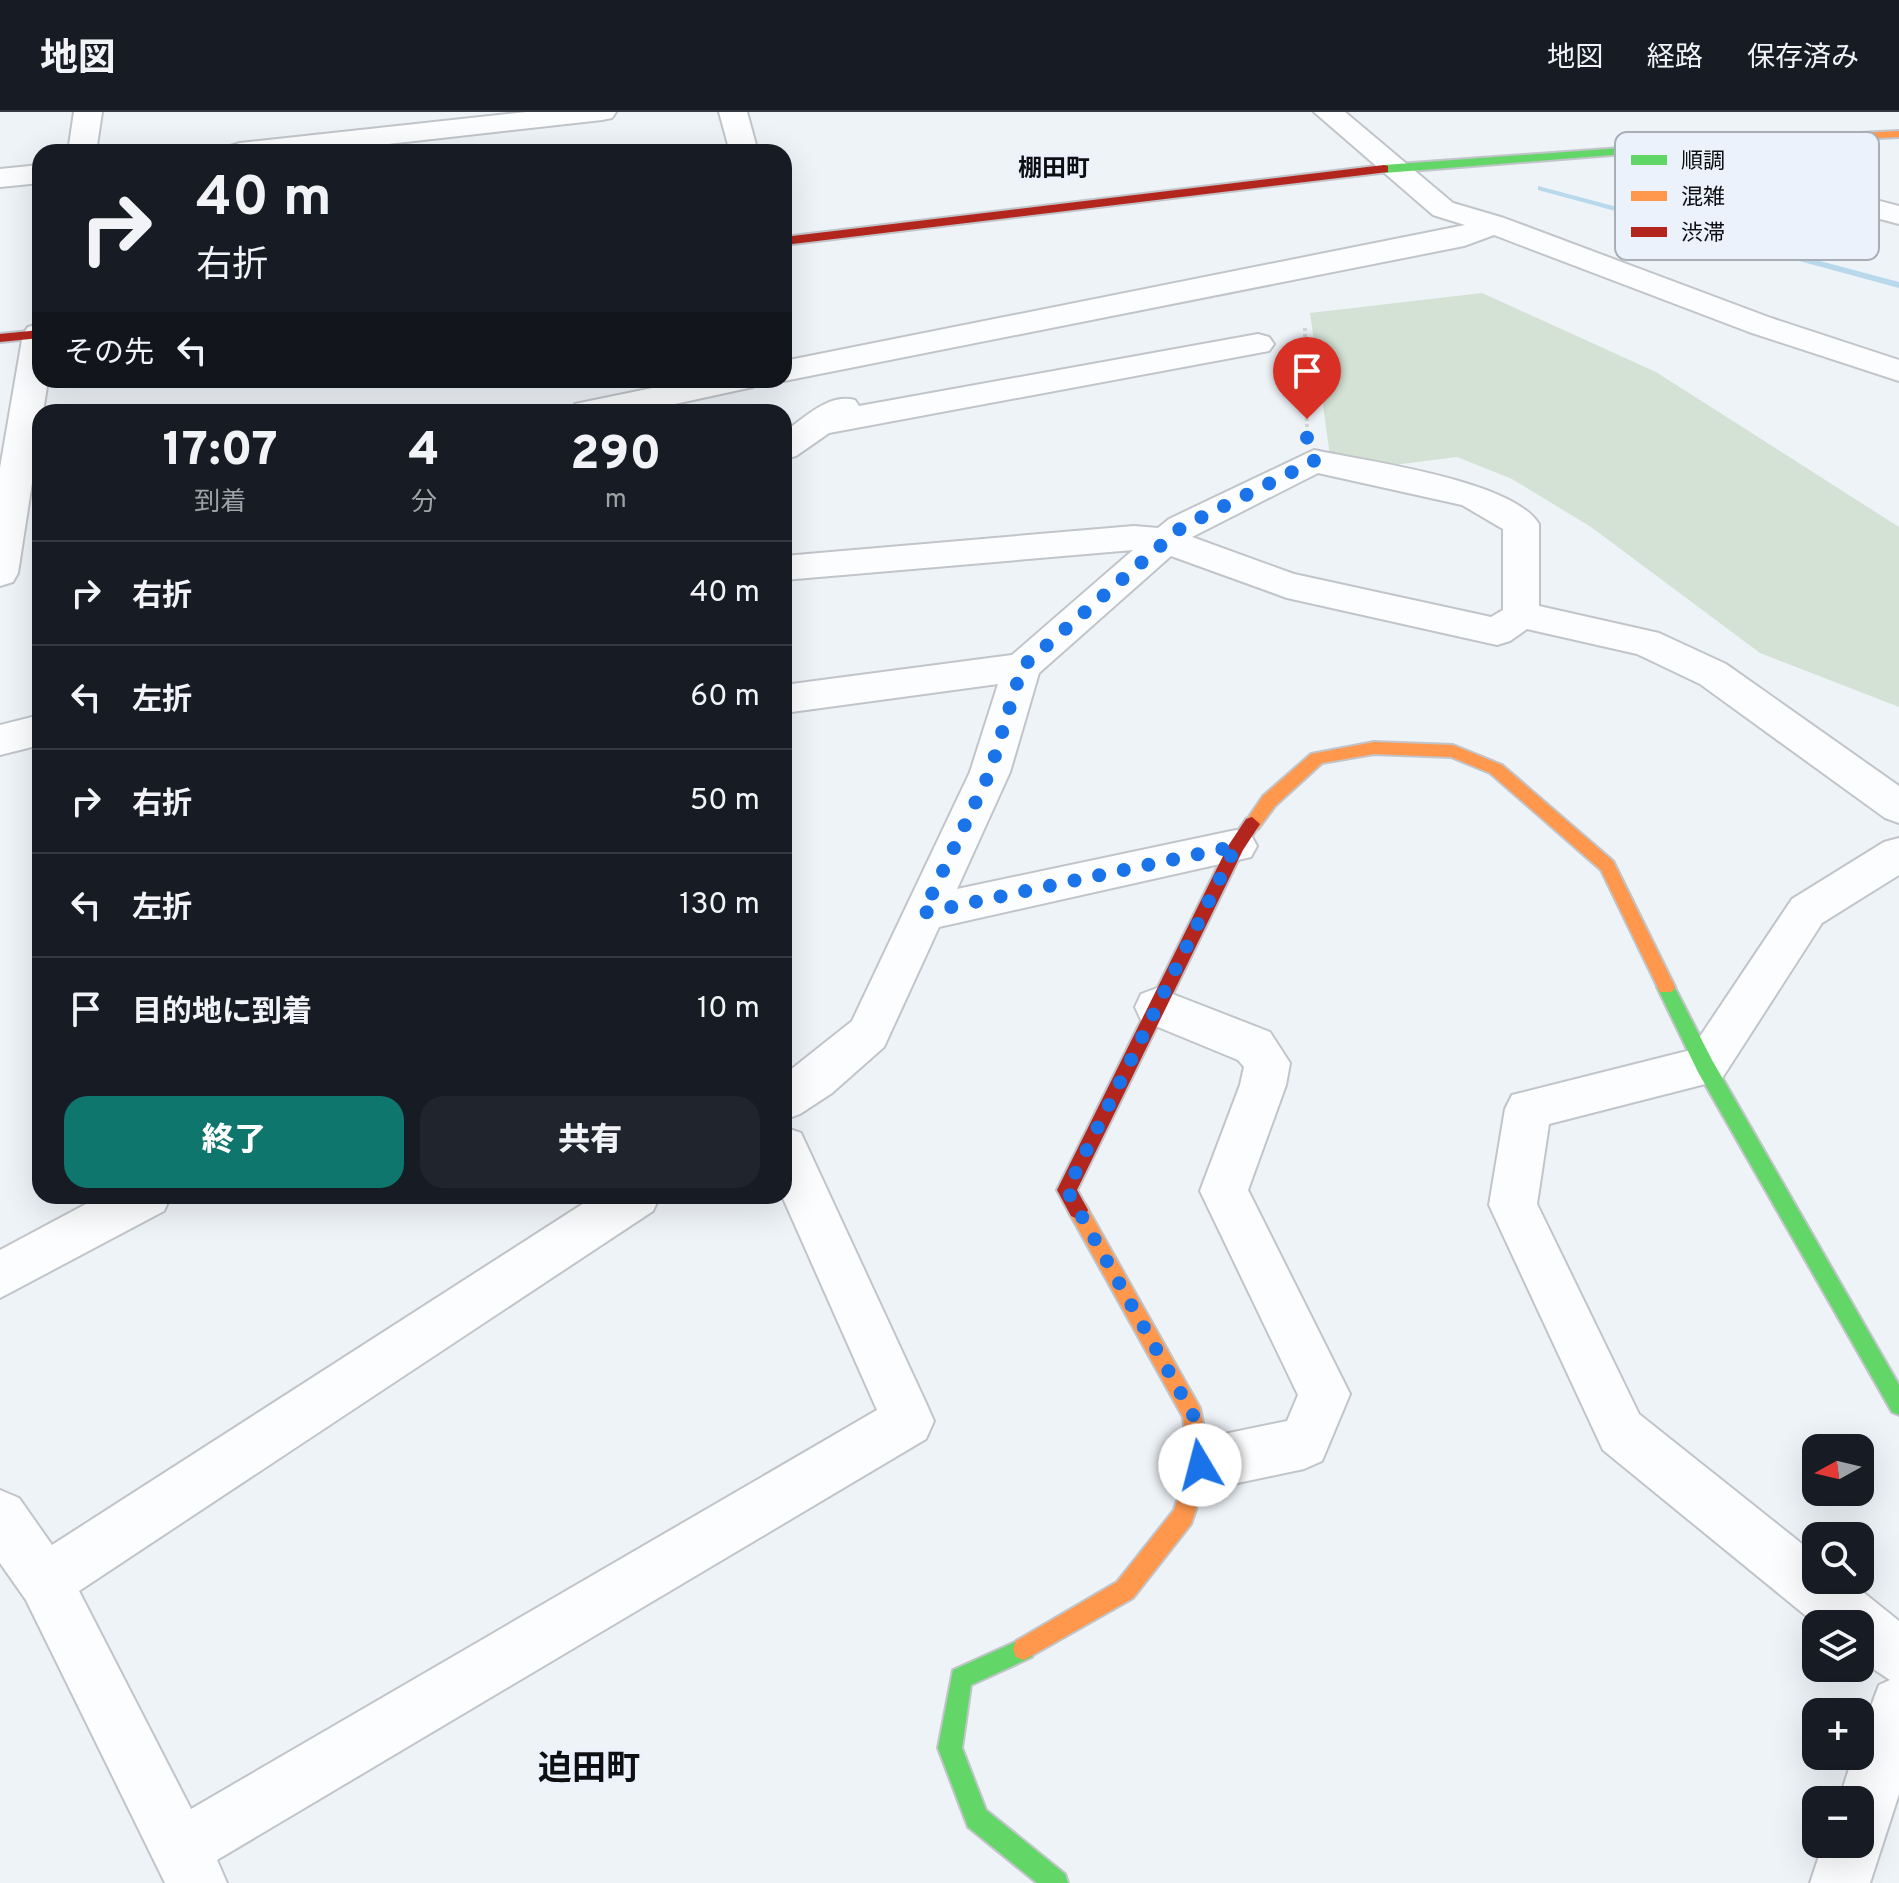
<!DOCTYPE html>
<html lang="ja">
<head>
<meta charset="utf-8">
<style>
	body { margin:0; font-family:Overpass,"Noto Sans JP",sans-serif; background:#20242c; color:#f1f3f6; height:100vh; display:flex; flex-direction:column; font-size:30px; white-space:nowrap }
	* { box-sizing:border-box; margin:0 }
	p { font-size:26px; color:#9ea1a6 }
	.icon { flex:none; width:44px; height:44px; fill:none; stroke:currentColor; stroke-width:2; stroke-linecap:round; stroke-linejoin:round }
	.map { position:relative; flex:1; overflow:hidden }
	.details { position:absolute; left:32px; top:292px; width:760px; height:800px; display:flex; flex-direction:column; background:#171b24; border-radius:24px; box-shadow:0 8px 32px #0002 }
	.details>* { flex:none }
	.guide { position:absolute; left:32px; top:32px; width:760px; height:244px; border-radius:24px; box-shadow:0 8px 32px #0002; background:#171b24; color:#f1f3f6; overflow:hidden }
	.needle { width:52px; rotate:262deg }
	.buttons { position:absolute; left:1802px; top:1322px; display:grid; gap:16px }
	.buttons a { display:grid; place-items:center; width:72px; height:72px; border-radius:16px; background:#171b24; box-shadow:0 8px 32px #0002; font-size:40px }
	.pin { position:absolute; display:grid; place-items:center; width:68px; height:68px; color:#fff; margin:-82px -34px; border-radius:50% 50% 50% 0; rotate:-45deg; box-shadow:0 0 8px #0007 }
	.pin .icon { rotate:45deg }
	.me { position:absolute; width:88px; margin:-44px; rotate:352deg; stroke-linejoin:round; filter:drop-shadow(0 0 6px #0008) }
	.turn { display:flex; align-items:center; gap:28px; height:168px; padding:0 32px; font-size:36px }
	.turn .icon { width:104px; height:104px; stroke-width:2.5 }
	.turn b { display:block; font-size:56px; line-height:68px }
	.then { display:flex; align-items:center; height:76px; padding:0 32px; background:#0003; gap:16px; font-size:30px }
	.eta { display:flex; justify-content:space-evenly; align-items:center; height:136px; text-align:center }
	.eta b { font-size:48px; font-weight:800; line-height:56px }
	.button { display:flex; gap:16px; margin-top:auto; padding:16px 32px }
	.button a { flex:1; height:92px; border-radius:24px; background:#0f766e; color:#fff; font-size:32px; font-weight:800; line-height:92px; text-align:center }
	.button a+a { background:#20242c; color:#f1f3f6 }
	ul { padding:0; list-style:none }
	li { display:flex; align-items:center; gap:24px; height:104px; padding:0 32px; border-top:2px solid #363941 }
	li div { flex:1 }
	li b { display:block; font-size:30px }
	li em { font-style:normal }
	header { display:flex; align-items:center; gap:48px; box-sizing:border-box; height:112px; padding:0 40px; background:#171b24; border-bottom:2px solid #363941 }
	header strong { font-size:38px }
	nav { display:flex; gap:44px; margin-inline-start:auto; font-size:28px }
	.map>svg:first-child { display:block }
	.green { fill:#d3e2d4 }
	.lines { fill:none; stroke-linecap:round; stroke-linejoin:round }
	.stream { fill:#b8d8eb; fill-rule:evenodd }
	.street-casing { stroke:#c1c5c9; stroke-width:4 }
	.fast-casing { stroke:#c1c5c9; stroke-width:4 }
	.slow-casing { stroke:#c1c5c9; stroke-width:4 }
	.jam-casing { stroke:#c1c5c9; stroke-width:4 }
	.path { stroke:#d3d4d5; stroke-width:4; stroke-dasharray:3 3; stroke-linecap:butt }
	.street { fill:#fcfdfe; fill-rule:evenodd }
	.fast { fill:#63d668; fill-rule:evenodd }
	.slow { fill:#ff974d; fill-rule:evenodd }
	.jam { fill:#b3261e; fill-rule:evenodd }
	.route { stroke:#1a73e8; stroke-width:14; stroke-dasharray:0 25.2 }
	.labels { text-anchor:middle; stroke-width:6; stroke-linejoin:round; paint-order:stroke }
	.far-quarter-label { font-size:24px; font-weight:bold; fill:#0d0f13; stroke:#ebf2fb }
	.near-quarter-label { font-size:34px; font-weight:bold; fill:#0d0f13; stroke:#ebf2fb }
	.key { fill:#ebf2fb; stroke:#a8aeb5; stroke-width:2 }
	.key-label { font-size:22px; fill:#0d0f13 }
</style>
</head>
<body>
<header>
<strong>地図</strong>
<nav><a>地図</a><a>経路</a><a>保存済み</a></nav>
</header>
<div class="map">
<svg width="1899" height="1771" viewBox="0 0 1899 1771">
	<rect width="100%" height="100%" fill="#eef3f8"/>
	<polygon class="green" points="1482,181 1656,260 1899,415 1899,595 1760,541 1591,415 1512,367 1457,345 1378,355 1331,351 1310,201"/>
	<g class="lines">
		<polygon class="stream" points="1538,74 1899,170 1899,176 1538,78"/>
		<g class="street-casing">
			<g id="street">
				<polygon points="74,0 102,0 96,40 68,40"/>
				<polygon points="526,0 616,0 612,6 602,8 317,40 226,40 230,34 240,31"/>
				<polygon points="719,0 747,0 758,40 730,40"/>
				<polygon points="1314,0 1345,0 1453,91 1504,106 1771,206 1899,248 1899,269 1749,220 1494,123 1464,134 784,269 780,268 784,268 784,249 1465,113 1433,103"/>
				<polygon points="1684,24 1746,54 1899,94 1899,112 1726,66 1674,39 1670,33 1674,27"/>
				<polygon points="40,53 40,71 0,75 0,57"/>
				<polygon points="39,212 40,268 48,268 43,300 40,300 40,319 18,461 13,470 0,474 0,356 23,222 28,215"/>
				<path d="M1258,222L1269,225L1274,232L1269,239L829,321L796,344L784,347V320C805,306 828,281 855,288L859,294Z"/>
				<polygon points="691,268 757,268 753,275 638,300 570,300 575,292"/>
				<path d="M1314,338C1365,349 1512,368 1539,412V494L1659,521L1726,552L1899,674V711L1885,706L1700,572L1637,542L1527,517L1510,529L1497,533L1287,486L1171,444L1039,561L1010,660L957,777L1236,718L1251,723L1257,734L1251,745L939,815L884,935L832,981L800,1002L784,1008V963L852,909L970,660L998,572L784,601V573L1012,543L1133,438L784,468V444L1134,414L1158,416L1169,407ZM1318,361L1462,393L1503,417V498L1491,505L1294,462L1192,425Z"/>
				<polygon points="40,603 40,633 0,643 0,613"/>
				<polygon points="1899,726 1899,763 1822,811 1721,968 1549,1012 1537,1092 1639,1302 1816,1443 1816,1468 1848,1468 1899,1509 1899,1682 1870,1771 1810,1771 1823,1732 1860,1732 1860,1688 1839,1688 1853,1644 1860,1644 1860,1624 1879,1573 1890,1568 1860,1548 1860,1512 1816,1512 1603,1338 1489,1093 1505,997 1512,983 1691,938 1792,787 1884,730"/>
				<polygon points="1157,876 1270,920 1290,951 1286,973 1248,1078 1350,1282 1322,1349 1304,1357 1200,1379 1181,1372 1174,1353 1181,1334 1200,1327 1287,1309 1298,1283 1200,1079 1240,973 1244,955 1238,948 1141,908 1135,895 1141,882"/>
				<polygon points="784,1015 801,1021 926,1291 934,1309 926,1327 217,1748 227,1771 165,1771 26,1488 0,1451 0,1378 19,1386 52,1433 595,1084 660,1084 653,1099 79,1479 191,1697 877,1298 782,1084"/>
				<polygon points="101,1084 171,1084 164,1099 0,1186 0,1138"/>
			</g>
		</g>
		<g class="fast-casing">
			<g id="fast">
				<polygon points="1746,27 1752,30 1750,32 1384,61 1378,57 1384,53"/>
				<polygon points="1666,868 1672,870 1712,948 1899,1273 1899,1303 1892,1300 1698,960 1657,875 1660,870"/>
				<polygon points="1024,1526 1032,1529 1035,1537 1032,1545 971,1573 962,1636 986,1698 1065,1762 1068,1771 1037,1771 968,1715 938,1636 953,1558"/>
			</g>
		</g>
		<g class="slow-casing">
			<g id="slow">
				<polygon points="1899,19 1899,25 1746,33 1740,30 1746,27"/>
				<polygon points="1374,630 1453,633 1502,653 1613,749 1675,875 1672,880 1660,880 1601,758 1490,661 1451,645 1374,642 1322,651 1275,694 1258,717 1246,717 1244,712 1263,684 1311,642"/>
				<polygon points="1078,1089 1085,1092 1200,1296 1211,1353 1191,1412 1133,1486 1024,1548 1016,1545 1013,1537 1016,1529 1117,1470 1174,1398 1189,1353 1183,1305 1071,1104 1068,1098 1071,1092"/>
			</g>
		</g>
		<g class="jam-casing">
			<g id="jam">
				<polygon points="1384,53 1388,54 1388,60 784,133 784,125"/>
				<polygon points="40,218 40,226 0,230 0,222"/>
				<polygon points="1252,705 1260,712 1243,738 1077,1078 1088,1098 1085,1104 1078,1107 1071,1104 1057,1078 1228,734 1246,707"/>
			</g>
		</g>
		<polyline class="path" points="1305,216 1307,317"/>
		<use href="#street" class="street"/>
		<use href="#fast" class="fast"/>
		<use href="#slow" class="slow"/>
		<use href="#jam" class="jam"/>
	</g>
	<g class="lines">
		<polyline class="route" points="1200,1353 1193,1303 1067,1078 1236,734 923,801 990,660 1022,555 1182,415 1314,349 1307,338 1307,307"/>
	</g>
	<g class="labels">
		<g class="far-quarter-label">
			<text x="1054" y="64">棚田町</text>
		</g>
		<g class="near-quarter-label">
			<text x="589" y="1667">迫田町</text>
		</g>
	</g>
	<rect x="1615" y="20" width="264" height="128" rx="12" class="key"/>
	<rect x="1631" y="43" width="36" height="10" fill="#63d668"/>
	<rect x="1631" y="79" width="36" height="10" fill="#ff974d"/>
	<rect x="1631" y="115" width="36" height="10" fill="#b3261e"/>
	<g class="key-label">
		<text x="1681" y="56">順調</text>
		<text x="1681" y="92">混雑</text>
		<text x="1681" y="128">渋滞</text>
	</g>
</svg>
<div class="buttons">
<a><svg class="needle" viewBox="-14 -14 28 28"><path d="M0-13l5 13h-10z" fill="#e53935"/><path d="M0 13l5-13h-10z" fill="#9ea1a6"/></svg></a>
<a><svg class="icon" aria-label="search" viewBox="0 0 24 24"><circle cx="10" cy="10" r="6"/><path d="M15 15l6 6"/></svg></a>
<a><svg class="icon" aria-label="layers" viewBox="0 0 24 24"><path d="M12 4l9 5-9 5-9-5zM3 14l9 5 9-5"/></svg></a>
<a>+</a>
<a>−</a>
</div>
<div class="pin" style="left:1307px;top:307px;background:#d93025"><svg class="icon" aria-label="arrive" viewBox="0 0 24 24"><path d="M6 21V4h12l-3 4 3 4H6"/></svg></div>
<svg class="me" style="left:1200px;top:1353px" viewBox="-20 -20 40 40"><circle r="19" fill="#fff"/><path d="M0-13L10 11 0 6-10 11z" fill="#1a73e8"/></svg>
<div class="guide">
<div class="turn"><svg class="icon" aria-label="right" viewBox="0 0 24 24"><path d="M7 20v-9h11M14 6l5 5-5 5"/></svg><div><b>40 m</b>右折</div></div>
<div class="then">その先<svg class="icon" aria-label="left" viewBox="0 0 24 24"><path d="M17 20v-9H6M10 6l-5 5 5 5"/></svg></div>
</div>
<section class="details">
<div class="eta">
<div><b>17:07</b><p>到着</p></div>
<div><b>4</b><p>分</p></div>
<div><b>290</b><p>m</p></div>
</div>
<ul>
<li><svg class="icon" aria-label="right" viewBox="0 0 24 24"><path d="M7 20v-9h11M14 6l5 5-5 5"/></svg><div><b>右折</b></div><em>40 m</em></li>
<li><svg class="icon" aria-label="left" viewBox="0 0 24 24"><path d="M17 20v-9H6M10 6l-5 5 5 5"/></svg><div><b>左折</b></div><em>60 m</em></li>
<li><svg class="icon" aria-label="right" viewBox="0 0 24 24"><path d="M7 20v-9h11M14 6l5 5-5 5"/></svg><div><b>右折</b></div><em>50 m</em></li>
<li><svg class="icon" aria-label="left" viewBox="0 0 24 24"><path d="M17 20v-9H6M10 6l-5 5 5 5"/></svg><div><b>左折</b></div><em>130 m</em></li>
<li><svg class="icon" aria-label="arrive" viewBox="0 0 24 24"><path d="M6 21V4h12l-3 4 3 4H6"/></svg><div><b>目的地に到着</b></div><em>10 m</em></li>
</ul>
<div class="button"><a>終了</a><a>共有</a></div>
</section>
</div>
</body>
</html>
